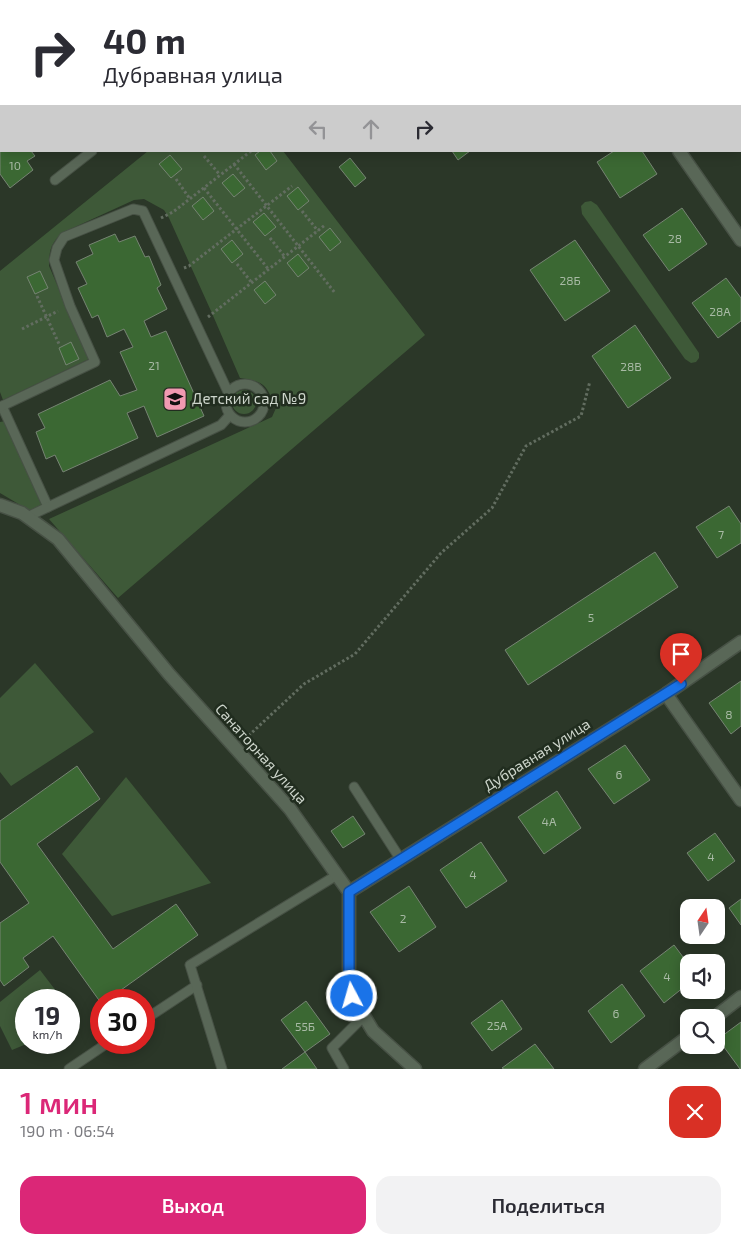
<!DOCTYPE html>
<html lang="ru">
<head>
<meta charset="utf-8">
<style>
	body { margin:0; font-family:"Exo 2",sans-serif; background:#f2f2f3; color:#2b2b33; height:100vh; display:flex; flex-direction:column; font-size:19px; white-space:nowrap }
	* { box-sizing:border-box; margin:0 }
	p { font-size:16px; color:#7c7c81 }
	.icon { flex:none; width:28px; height:28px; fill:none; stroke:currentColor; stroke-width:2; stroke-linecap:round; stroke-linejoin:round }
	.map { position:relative; height:1069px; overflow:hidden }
	.panel { display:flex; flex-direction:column; background:#fff; flex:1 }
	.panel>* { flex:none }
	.guide { position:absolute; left:0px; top:0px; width:741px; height:152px; box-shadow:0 2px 12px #0003; background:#fff; color:#2b2b33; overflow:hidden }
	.needle { width:32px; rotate:13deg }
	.buttons { position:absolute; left:680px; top:899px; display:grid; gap:10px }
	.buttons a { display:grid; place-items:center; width:45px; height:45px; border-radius:10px; background:#fff; box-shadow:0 2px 12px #0003; font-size:25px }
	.speed { position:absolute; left:15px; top:989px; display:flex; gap:10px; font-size:25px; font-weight:700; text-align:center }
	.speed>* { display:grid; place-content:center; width:65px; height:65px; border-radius:50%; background:#fff; box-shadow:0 2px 12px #0003; line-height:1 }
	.speed small { font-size:12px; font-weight:400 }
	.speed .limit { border:8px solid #d22; background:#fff; color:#111 }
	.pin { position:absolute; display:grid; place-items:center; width:42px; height:42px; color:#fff; margin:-51px -21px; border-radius:50% 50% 50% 0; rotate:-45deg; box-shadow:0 0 5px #0007 }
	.pin .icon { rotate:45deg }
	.me { position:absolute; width:55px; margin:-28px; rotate:354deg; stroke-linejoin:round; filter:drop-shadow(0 0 4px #0008) }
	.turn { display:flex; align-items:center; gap:18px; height:105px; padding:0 20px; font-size:22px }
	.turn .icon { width:65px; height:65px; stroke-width:2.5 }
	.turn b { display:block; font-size:35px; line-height:42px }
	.lanes { display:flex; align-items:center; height:48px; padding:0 20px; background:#0003; justify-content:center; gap:25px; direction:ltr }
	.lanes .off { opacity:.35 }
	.round { display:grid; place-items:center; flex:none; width:52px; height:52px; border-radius:15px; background:#f2f2f3 }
	.headline { display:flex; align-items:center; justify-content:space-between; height:85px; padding:0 20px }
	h1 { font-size:30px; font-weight:600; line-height:38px; color:#db2777 }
	.button { display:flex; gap:10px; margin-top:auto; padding:10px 20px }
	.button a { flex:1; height:58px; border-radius:15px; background:#db2777; color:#fff; font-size:20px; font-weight:600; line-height:58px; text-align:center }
	.button a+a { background:#f2f2f3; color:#2b2b33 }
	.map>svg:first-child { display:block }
	.green { fill:#3e5938 }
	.building { fill:#3b6833; stroke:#768473 }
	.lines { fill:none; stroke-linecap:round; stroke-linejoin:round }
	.lane-casing { stroke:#475145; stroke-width:11 }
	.street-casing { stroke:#475145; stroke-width:15 }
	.path { stroke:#626d60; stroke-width:3; stroke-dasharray:2.5 2.5; stroke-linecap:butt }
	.lane { stroke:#596757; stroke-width:9 }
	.street { stroke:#596757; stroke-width:12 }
	.route-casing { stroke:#114b97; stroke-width:12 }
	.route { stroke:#1a73e8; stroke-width:9 }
	.labels { text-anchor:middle; stroke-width:5; stroke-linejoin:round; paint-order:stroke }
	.number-label { font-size:12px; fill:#a8baa5 }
	.poi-label { font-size:15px; fill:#cdd5cb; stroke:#212d1f; text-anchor:start }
	.street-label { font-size:15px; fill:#cdd5cb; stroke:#212d1f }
</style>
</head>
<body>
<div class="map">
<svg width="741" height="1069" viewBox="0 0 741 1069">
	<rect width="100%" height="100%" fill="#2b3728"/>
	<g class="green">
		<polygon points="0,0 91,0 90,1 1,1 1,59 0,59"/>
		<path d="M148,151H283L425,335L118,598L49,519L272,417L276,408C266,385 266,382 240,378L211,311L169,218L164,210L144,199L134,200L64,232C51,242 49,250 49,266L89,359L3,400L0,392V271Z"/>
		<polygon points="591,201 597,205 699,353 699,358 696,362 691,363 685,359 582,214 581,206 585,202"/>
		<circle cx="244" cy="402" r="12"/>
		<polygon points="5,421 42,504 32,512 0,493 0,422"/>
		<polygon points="35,663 94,732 11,786 0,772 0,698"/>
		<polygon points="126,777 211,883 112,916 62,854"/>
		<polygon points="40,970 63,1000 26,1000 26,1042 29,1043 12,1050 0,1026 0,1002"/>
	</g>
	<g class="building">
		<polygon points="225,0 253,0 251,1 226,1"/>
		<polygon points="740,71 741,73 741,104 740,105"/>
		<polygon points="1,151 31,151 35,156 27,161 33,170 10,188 0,174 0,152"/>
		<polygon points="260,151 270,151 277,161 266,170 255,155"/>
		<polygon points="452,151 470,151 458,160"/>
		<polygon points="614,151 642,151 657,174 620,198 597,162"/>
		<polygon points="170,155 182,169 171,178 159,164"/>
		<polygon points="350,158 366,178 355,187 339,167"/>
		<polygon points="233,174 245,188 234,197 222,183"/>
		<polygon points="298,187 309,201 298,210 287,196"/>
		<polygon points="203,197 214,211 203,220 192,206"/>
		<polygon points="682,208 707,244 669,271 643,235"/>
		<polygon points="264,213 276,227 265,236 253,222"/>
		<polygon points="330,228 341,242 330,251 319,237"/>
		<polygon points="115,234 119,242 135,236 145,257 149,256 161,285 157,288 167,309 144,321 151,337 166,331 204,416 157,437 144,406 127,413 138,438 63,472 55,455 46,459 36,432 45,428 38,414 110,380 120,396 137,390 120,352 133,347 124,329 107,337 98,315 92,318 78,288 87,284 76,262 93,254 89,245"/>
		<polygon points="232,240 243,254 232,263 221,249"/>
		<polygon points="575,240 610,291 565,321 530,270"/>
		<polygon points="298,254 309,268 298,277 287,263"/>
		<polygon points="40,271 48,288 35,294 27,277"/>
		<polygon points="726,278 741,298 741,321 718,338 692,303"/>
		<polygon points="265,281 276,295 265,304 254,290"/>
		<polygon points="635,325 671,378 628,408 592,356"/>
		<polygon points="71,342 79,359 66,365 59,348"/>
		<polygon points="729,506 741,524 741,543 717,558 696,527"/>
		<polygon points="655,552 678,587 528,685 505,650"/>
		<polygon points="741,681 741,726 731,734 709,703"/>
		<polygon points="625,745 650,780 614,804 588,769"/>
		<polygon points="77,766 100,799 37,844 113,949 176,904 198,935 107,1000 101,1000 101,1003 53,936 23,958 29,967 4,986 0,980 0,923 29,903 0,862 0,821"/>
		<polygon points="557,791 581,828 544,854 518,817"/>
		<polygon points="353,816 365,834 343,848 331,831"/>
		<polygon points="715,833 735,861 708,881 687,853"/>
		<polygon points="481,842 507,881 466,908 440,870"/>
		<polygon points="409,886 436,927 399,952 370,912"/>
		<polygon points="741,899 741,925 729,908"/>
		<polygon points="674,945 689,965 689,983 664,1003 640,971"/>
		<polygon points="622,984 645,1016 611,1043 588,1011"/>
		<polygon points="502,1000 522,1029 492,1051 471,1023"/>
		<polygon points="306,1001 330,1034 305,1052 281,1020"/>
		<polygon points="741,1022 741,1069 740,1069 718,1039"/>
		<polygon points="535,1044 554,1069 504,1069 502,1068"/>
		<polygon points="305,1052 317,1069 282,1069"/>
	</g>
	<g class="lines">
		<g class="lane-casing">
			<g id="lane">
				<polyline points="291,1 292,0"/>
				<polyline points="55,180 92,151"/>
				<circle cx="245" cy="403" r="19"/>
				<polyline points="2,406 48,507"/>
				<polyline points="0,407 95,362 70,306 54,260 57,248 64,237 133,209 143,211 228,392"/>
				<polyline points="27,517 221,425 230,415"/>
				<polyline points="354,787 401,860"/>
				<polyline points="144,1020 197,985"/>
				<polyline points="69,1069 109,1042"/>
				<polyline points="222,1069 190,965 337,875"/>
				<polyline points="344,1069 332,1048 364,1016"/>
			</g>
		</g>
		<g class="street-casing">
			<g id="street">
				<polyline points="573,0 574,1"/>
				<polyline points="679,151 741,240"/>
				<polyline points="0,505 22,513 58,539 169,674 290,809 349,892 349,971 352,996 373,1031 415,1069"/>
				<polyline points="666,694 741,800"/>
				<polyline points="349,892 666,694 741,642"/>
				<polyline points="714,1018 741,997"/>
				<polyline points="645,1069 689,1036"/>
			</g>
		</g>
		<g class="path">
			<polyline points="204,156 220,175"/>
			<polyline points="234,164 335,293"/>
			<polyline points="176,179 190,199"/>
			<polyline points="204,188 269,270"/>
			<polyline points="302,211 318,231"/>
			<polyline points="161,218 173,212 251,151"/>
			<polyline points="270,238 285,257"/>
			<polyline points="237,264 252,283"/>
			<polyline points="184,268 189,266 292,186"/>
			<polyline points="37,296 59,344"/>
			<polyline points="208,317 325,225"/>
			<polyline points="22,329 58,311"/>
			<polyline points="245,739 304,684 355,654 441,553 492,508 526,446 581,416 590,381"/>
		</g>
		<use href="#lane" class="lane"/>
		<use href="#street" class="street"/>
	</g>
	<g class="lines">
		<g class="route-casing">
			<polyline id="route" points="352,996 349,971 349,892 681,684"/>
		</g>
		<use href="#route" class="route"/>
	</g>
	<defs>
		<g id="school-square" transform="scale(1.25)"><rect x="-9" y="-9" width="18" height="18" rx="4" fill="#f19ab1" stroke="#212d1f"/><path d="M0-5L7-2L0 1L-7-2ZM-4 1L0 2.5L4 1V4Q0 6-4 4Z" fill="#111"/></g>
	</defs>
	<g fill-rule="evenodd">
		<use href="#school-square" x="175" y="399"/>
	</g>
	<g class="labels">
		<g class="number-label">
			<text x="15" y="170">10</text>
			<text x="675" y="243">28</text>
			<text x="570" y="285">28Б</text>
			<text x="720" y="316">28А</text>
			<text x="154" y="370">21</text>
			<text x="631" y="371">28В</text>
			<text x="721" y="539">7</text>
			<text x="591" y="622">5</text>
			<text x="729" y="719">8</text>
			<text x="619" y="779">6</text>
			<text x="549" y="826">4А</text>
			<text x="711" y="861">4</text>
			<text x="473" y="879">4</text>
			<text x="403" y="923">2</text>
			<text x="667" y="981">4</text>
			<text x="616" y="1018">6</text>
			<text x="497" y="1030">25А</text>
			<text x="305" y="1031">55Б</text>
		</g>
		<g class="poi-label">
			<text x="192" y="404">Детский сад №9</text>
		</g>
		<g class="street-label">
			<text transform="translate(261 754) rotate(48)" y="5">Санаторная улица</text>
			<text transform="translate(537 755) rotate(-32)" y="5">Дубравная улица</text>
		</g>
	</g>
</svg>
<div class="buttons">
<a><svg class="needle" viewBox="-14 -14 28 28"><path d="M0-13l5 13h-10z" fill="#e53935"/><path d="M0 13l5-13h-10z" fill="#7c7c81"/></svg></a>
<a><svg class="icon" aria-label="sound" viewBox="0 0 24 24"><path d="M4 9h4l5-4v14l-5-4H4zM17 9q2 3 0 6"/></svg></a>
<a><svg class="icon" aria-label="search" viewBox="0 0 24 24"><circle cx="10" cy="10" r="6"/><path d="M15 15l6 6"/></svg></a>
</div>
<div class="speed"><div>19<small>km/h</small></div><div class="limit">30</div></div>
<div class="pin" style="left:681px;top:684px;background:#d93025"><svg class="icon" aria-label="arrive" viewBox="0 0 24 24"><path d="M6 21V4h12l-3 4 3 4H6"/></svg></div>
<svg class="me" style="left:352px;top:996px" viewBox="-20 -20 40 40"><circle r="17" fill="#1a73e8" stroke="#fff" stroke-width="3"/><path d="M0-11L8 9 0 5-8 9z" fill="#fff"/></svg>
<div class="guide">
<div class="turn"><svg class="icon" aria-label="right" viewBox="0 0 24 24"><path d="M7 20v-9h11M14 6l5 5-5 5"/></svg><div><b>40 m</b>Дубравная улица</div></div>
<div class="lanes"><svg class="icon off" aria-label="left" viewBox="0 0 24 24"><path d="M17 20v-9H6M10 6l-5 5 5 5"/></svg><svg class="icon off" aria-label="ahead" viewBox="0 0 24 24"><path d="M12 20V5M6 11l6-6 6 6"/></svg><svg class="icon" aria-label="right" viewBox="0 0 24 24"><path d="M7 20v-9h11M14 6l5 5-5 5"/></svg></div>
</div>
</div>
<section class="panel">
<div class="headline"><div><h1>1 мин</h1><p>190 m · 06:54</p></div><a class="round" style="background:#d93025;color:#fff"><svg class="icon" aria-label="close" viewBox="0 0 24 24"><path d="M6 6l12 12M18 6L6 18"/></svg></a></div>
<div class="button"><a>Выход</a><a>Поделиться</a></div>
</section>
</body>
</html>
